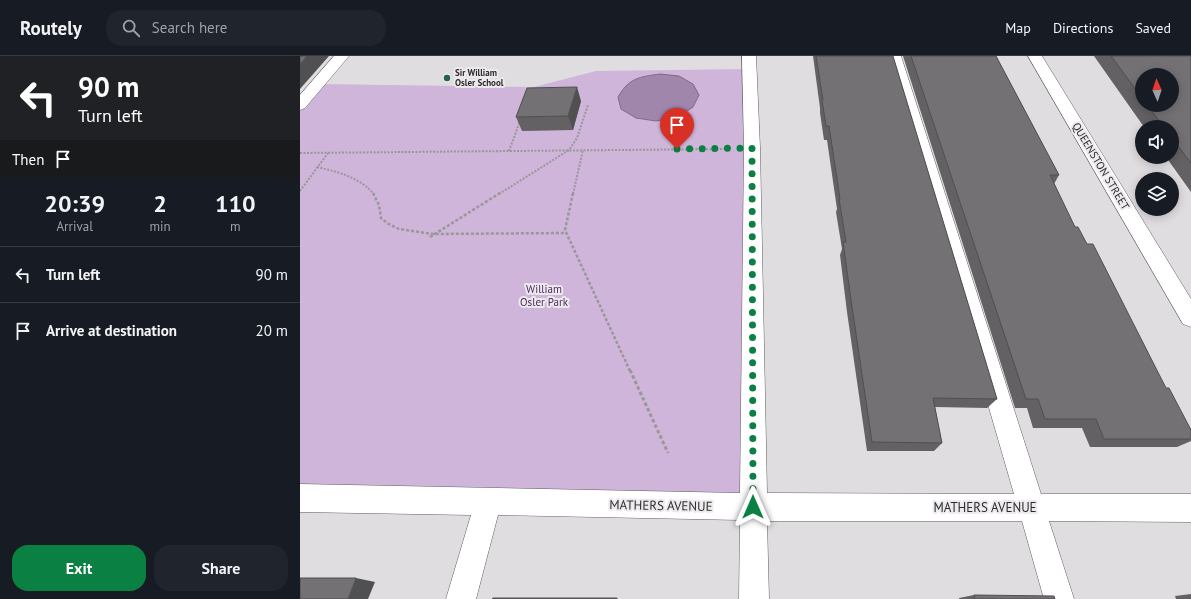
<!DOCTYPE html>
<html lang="en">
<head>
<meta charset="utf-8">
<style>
	body { margin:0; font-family:"PT Sans",sans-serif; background:#20242c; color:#f1f3f6; height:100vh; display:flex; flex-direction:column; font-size:15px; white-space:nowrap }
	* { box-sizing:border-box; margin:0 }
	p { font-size:13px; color:#9ea1a6 }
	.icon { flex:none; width:22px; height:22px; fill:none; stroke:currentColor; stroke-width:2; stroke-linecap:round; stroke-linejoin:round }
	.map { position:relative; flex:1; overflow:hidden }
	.sheet { display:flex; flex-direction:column; background:#171b24; width:300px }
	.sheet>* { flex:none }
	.hud { background:#202124; color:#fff; overflow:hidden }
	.needle { width:26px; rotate:357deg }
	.controls { position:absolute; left:835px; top:12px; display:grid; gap:8px }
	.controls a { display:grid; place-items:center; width:44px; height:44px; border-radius:50%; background:#171b24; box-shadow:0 2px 10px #0003; font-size:20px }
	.pin { position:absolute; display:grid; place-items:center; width:34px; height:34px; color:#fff; margin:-41px -17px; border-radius:50% 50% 50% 0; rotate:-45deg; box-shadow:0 0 4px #0007 }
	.pin .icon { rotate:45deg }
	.me { position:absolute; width:44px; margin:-22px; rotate:0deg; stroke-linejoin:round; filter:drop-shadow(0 0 3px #0008) }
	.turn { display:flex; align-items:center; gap:14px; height:84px; padding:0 12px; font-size:18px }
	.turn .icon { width:52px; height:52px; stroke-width:2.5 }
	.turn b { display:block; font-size:28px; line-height:34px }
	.then { display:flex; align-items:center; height:38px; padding:0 12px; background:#0003; gap:8px; font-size:15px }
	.eta { display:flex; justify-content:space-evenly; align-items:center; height:68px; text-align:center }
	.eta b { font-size:24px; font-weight:700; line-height:28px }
	.action { display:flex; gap:8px; margin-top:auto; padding:8px 12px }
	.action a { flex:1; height:46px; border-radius:16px; background:#0b8043; color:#fff; font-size:16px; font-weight:700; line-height:46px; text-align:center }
	.action a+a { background:#20242c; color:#f1f3f6 }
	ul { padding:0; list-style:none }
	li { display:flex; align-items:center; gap:12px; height:56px; padding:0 12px; border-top:1px solid #363941 }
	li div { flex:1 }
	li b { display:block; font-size:15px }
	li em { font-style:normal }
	header { display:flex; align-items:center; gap:24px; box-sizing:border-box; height:56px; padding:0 20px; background:#171b24; border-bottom:1px solid #363941 }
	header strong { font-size:19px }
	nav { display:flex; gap:22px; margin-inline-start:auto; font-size:14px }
	.search { width:280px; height:36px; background:#20242c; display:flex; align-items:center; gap:10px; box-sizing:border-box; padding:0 14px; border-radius:16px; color:#9ea1a6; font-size:15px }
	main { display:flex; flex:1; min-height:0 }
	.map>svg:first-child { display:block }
	.green { fill:#ceb5d9 }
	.water { fill:#a186ac; stroke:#7e6b86 }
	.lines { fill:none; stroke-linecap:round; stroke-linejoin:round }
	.minor-casing { stroke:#5f5d60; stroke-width:1 }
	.path-far2 { stroke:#99979a; stroke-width:2; stroke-dasharray:2 1.5; stroke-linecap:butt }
	.path-far1 { stroke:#99979a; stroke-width:2.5; stroke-dasharray:3 2; stroke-linecap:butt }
	.path { stroke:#99979a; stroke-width:3; stroke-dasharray:3.5 2.5; stroke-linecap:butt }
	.minor { fill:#fff; fill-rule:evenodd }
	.wall { fill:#636164; fill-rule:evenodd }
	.shaded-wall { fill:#504f51 }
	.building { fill:#737174; stroke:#504f51 }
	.route { stroke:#0b8043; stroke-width:7; stroke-dasharray:0 12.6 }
	.poi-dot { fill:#28634d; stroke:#edeaee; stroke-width:1.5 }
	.labels { text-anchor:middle; stroke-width:4; stroke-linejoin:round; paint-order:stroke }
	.far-poi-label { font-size:9px; font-weight:bold; fill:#2c2b2c; stroke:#edeaee; text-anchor:start }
	.street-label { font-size:11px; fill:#2c2b2c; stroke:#edeaee }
	.park-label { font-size:11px; fill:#4f2a5c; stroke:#edeaee }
	.near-street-label { font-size:13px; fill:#2c2b2c; stroke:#edeaee }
</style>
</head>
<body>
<header>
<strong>Routely</strong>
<div class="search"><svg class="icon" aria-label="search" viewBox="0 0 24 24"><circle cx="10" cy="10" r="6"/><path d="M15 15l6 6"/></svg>Search here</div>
<nav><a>Map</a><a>Directions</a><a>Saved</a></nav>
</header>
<main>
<section class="sheet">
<div class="hud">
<div class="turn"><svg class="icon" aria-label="left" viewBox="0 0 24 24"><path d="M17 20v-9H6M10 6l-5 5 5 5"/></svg><div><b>90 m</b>Turn left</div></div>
<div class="then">Then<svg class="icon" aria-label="arrive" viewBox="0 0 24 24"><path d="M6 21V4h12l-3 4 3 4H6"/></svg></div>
</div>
<div class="eta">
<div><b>20:39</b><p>Arrival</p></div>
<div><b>2</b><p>min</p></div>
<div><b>110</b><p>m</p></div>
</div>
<ul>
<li><svg class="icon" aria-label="left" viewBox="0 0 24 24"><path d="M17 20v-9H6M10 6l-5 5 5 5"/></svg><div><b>Turn left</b></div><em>90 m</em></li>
<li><svg class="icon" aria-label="arrive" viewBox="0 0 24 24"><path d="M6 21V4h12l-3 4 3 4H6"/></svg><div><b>Arrive at destination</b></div><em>20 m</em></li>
</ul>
<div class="action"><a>Exit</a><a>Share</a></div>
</section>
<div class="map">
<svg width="891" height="543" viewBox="0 0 891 543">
	<rect width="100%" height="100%" fill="#e0dde1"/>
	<polygon class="green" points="449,13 453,451 0,442 0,49 18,28 234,31 296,15"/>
	<path class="water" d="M360,18L379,20L393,28L399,39L393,51L378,61L356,65L336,62L321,53L318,41C329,22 339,21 360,18Z"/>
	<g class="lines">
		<g class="minor-casing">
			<g id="minor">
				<polygon points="34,0 49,0 5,52 0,54 0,39"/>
				<polygon points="442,0 456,0 460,92 467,437 714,438 587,0 601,0 741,438 891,438 891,466 749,465 774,543 744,543 722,465 467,465 469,543 439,543 440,464 198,459 176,543 146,543 171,459 0,456 0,428 440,437 444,92"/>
				<polygon points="728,0 742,0 891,243 891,271 883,268"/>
			</g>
		</g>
		<g class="path-far2">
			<polyline points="209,95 220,65"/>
			<polyline points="0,97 427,93"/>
			<path d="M17,111C38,116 59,121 74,138"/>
			<polyline points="0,135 28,97"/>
			<polyline points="199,138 269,94 277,82 288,49"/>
			<polyline points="273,138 283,94"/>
		</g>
		<g class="path-far1">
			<polyline points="73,137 79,149 81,162 87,167 99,173 133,178 267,177"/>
			<polyline points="273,137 265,174 330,315"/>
			<polyline points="130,181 200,137"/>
		</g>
		<polyline class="path" points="330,314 368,397"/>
		<use href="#minor" class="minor"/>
	</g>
	<g class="wall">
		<polygon points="513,0 593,0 697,343 687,352 635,351 642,387 634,395 567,395 547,256 540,199 542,193 536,156 537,153 527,84 524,84 520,57 520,52"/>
		<polygon points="603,0 696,0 759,119 754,128 775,171 787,188 866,332 891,374 891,385 877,391 790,391 782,372 733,372 727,352 715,352"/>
		<path d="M794,0H891V136L866,101H872V71H844ZM842,19L872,49H842Z"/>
		<polygon points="281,45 273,74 222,75 216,61"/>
		<polygon points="891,538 891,543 876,543 875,540"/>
		<polygon points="674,539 755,543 659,543 659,542"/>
	</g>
	<g class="shaded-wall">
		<polygon points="7,0 29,0 0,33 0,8"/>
		<polygon points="277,31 281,45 273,74 268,60"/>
		<polygon points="56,522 75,526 68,543 48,543"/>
	</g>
	<g class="building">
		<polygon points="0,0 7,0 0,8"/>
		<polygon points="516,0 593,0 697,343 633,342 642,387 572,386 551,244 543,186 546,186 539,143 540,143 529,70 526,70 522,44 523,44"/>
		<polygon points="611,0 696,0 759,119 750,119 775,171 778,171 787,188 793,188 866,332 869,332 891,374 891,383 804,383 796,363 745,363 738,343 726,343"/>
		<polygon points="811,0 891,0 891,107 872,82 872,71 864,71 847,49 872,49 872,19 842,19 842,42"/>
		<polygon points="277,31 268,60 216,61 227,32"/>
		<polygon points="0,522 56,522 48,543 0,543"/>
		<polygon points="674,539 754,540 755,543 675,543"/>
		<polygon points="193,542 317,542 317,543 192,543"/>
	</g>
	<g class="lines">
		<polyline class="route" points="377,93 452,92 453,451"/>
	</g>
	<circle class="poi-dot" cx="147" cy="22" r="4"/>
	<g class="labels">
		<g class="far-poi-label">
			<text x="155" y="20">Sir William<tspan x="155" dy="10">Osler School</tspan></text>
		</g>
		<g class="street-label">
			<text transform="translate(801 110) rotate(59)" y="4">QUEENSTON STREET</text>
		</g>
		<g class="park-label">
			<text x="244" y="237">William<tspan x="244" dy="13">Osler Park</tspan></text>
		</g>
		<g class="near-street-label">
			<text transform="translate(361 449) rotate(1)" y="5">MATHERS AVENUE</text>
			<text x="685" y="456">MATHERS AVENUE</text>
		</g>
	</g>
</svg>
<div class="controls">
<a><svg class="needle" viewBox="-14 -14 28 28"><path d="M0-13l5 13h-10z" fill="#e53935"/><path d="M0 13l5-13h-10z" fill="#9ea1a6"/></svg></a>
<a><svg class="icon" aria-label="sound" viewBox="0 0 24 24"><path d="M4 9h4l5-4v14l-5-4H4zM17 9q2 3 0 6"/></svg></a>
<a><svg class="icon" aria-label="layers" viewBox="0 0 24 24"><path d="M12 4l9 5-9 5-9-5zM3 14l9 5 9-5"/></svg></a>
</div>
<div class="pin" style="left:377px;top:93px;background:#d93025"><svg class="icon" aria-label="arrive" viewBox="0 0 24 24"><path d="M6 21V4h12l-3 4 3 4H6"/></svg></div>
<svg class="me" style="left:453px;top:451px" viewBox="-20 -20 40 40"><path d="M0-17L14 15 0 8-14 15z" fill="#0b8043" stroke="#fff" stroke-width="4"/></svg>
</div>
</main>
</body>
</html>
